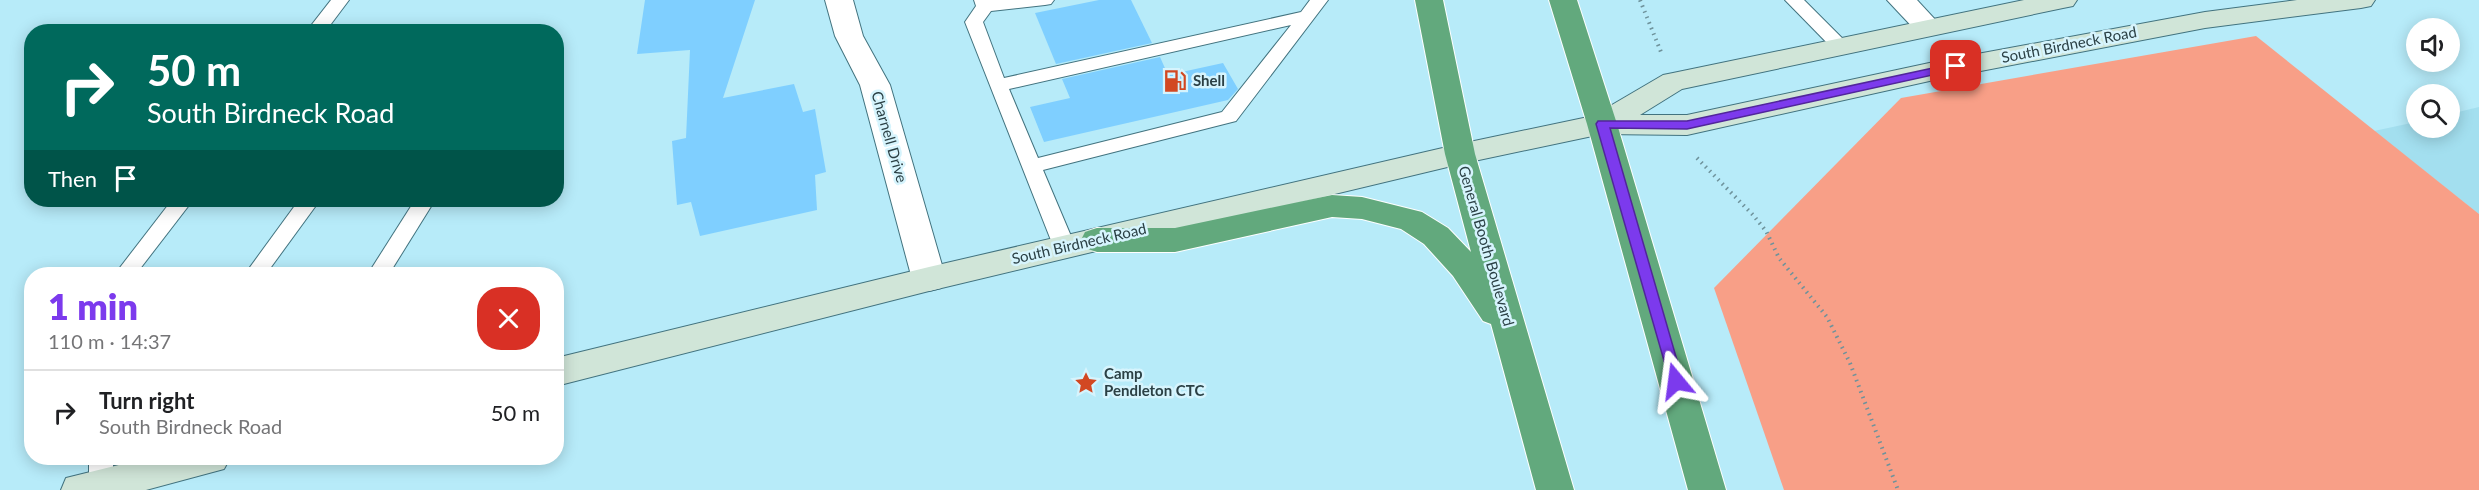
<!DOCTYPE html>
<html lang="en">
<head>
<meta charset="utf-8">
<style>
	body { margin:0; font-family:Lato,sans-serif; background:#f6f6f6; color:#202124; height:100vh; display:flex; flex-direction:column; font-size:22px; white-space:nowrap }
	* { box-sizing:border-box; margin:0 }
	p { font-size:20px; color:#757577 }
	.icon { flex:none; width:33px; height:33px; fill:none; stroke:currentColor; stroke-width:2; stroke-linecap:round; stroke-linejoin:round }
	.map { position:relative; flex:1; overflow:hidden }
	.side { position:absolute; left:24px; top:267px; width:540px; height:198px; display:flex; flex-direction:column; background:#fff; border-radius:24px; box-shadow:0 3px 15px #0003 }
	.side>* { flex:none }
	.banner { position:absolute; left:24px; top:24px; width:540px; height:183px; border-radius:24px; box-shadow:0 3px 15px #0003; background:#00695c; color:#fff; overflow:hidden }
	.buttons { position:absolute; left:2406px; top:18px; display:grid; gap:12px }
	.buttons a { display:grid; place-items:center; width:54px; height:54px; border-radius:50%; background:#fff; box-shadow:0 3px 15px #0003; font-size:30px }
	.pin { position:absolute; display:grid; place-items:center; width:51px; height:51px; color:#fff; margin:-26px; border-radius:12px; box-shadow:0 3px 9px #0006 }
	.me { position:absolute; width:66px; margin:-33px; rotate:344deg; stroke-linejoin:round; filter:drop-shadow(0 0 4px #0008) }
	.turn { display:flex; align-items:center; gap:21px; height:126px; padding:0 24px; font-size:27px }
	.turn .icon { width:78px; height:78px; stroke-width:2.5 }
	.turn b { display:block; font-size:42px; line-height:51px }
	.then { display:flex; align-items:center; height:57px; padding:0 24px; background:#0003; gap:12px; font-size:22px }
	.round { display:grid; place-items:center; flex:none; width:63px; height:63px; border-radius:24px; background:#f6f6f6 }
	.headline { display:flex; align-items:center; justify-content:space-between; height:102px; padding:0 24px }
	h1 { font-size:36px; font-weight:800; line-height:45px; color:#7c3aed }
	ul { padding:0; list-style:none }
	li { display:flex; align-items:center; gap:18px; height:84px; padding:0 24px; border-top:2px solid #e0e0e0 }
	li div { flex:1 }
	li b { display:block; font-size:22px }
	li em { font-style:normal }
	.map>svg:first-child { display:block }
	.built { fill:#a3dfef }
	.green { fill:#f89f87 }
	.building { fill:#7fcfff }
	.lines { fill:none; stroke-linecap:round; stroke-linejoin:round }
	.lane-casing { stroke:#42737f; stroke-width:2 }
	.street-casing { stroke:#42737f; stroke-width:2 }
	.secondary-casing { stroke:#42737f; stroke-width:2 }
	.highway-casing { stroke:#fff; stroke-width:2 }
	.path { stroke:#6e929b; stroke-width:4; stroke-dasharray:1.5 4.5; stroke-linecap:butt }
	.lane { fill:#fff; fill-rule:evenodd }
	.street { fill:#fff; fill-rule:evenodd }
	.secondary { fill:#d0e5d8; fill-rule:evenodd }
	.highway { fill:#62a97d; fill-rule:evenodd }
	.route { fill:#7c3aed; stroke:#51269a; stroke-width:1.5 }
	.labels { text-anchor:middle; stroke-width:5; stroke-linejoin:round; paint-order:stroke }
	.street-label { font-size:15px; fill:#2b4045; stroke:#d6f4fd }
	.poi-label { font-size:15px; font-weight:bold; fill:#2b4045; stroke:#d6f4fd; text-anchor:start }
</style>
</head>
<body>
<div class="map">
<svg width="2479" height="490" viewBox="0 0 2479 490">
	<rect width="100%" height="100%" fill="#b7ebf9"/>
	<polygon class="built" points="2479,107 2479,214 2374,131 2416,122 2416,128 2450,128 2450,114"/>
	<polygon class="green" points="2256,36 2479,214 2479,490 1784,490 1714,288 1901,98"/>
	<g class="building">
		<polygon points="645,0 755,0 723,98 794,84 803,112 815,109 826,172 815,175 817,210 700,236 691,202 677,205 672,141 686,138 690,50 637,54"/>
		<polygon points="1099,0 1131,0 1152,43 1056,64 1035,13"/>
		<polygon points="1160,57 1168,75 1223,63 1238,89 1228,100 1044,142 1030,107 1070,98 1062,79"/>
	</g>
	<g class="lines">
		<g class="lane-casing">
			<g id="lane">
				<polygon points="331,0 349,0 325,32 306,32"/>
				<path d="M974,0H1054L1051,4L1045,5L991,11L983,22L1004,78L1301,12L1310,0H1328L1236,121L1043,170L1076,248L1072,253L1065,256L1058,253L1054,248L965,22L976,6ZM1291,25L1222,112L1038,158L1009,89Z"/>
				<polygon points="1785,0 1804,0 1846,42 1849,46 1846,50 1834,50"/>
				<polygon points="172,200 193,200 136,274 115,274"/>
				<polygon points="299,200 320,200 266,274 245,274"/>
				<polygon points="415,200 435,200 389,274 368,274"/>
				<polygon points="89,458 113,458 113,485 111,490 91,490 89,485"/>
			</g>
		</g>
		<g class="street-casing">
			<g id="street">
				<polygon points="825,0 853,0 863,36 890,85 946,279 941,288 929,291 917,288 912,279 860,85 835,36"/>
				<polygon points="1887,0 1917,0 1942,27 1938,33 1928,35 1918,33"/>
			</g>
		</g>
		<g class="secondary-casing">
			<g id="secondary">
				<polygon points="2024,0 2077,0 2073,6 2063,8 1682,89 1640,115 1687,115 1934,62 2205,12 2297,0 2375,0 2371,6 2361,8 2205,28 1934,80 1687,135 1602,134 1460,164 929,291 556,386 556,358 929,267 1460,144 1593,116 1663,75 1673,73"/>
				<polygon points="147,458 230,458 224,469 146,490 61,490 66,478"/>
			</g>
		</g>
		<g class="highway-casing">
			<g id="highway">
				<polygon points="1415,0 1443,0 1475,154 1574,490 1536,490 1491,324 1483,321 1453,276 1424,244 1401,229 1362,219 1332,217 1175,252 1097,252 1085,248 1081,240 1085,232 1097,228 1175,228 1332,195 1362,197 1422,212 1448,228 1471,252 1445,154"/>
				<polygon points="1549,0 1577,0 1617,124 1726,490 1688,490 1587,124"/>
			</g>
		</g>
		<g class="path">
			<polyline points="1640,0 1661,52"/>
			<polyline points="1697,158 1753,215 1766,231 1779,258 1827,317 1850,363 1898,490"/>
		</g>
		<use href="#lane" class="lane"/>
		<use href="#street" class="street"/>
		<use href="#secondary" class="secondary"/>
		<use href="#highway" class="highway"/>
	</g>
	<polygon class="route" points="1956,63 1960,64 1960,69 1687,129 1610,128 1683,381 1681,385 1671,385 1596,124 1598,121 1687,121"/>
	<defs>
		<g id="fuel-bare" transform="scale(1.8)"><path d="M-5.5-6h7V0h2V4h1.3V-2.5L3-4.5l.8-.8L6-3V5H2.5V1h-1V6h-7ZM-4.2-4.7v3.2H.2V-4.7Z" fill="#d24822" stroke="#d6f4fd" stroke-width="2.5" paint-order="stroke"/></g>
		<g id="sight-bare" transform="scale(1.8)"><path d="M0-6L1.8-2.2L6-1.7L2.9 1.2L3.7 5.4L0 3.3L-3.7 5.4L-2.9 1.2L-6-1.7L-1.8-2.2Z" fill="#d24822" stroke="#d6f4fd" stroke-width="2.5" paint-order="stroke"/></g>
	</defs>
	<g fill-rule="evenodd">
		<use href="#fuel-bare" x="1175" y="81"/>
		<use href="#sight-bare" x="1086" y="383"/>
	</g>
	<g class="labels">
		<g class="street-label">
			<text transform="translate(2069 45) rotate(-11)" y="5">South Birdneck Road</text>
			<text transform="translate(889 137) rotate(74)" y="5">Charnell Drive</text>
			<text transform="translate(1079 244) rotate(-13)" y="5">South Birdneck Road</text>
			<text transform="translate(1486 246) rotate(74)" y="5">General Booth Boulevard</text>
		</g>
		<g class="poi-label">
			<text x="1193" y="86">Shell</text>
			<text x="1104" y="379">Camp<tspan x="1104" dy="17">Pendleton CTC</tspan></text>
		</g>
	</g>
</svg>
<div class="buttons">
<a><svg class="icon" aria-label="sound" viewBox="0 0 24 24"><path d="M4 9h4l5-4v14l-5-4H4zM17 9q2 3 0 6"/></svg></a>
<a><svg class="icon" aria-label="search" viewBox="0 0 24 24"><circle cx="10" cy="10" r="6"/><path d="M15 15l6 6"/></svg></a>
</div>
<div class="pin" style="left:1956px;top:66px;background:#d93025"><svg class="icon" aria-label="arrive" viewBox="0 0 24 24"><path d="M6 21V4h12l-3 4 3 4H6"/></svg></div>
<svg class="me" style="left:1676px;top:381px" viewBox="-20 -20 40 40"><path d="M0-17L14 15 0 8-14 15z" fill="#7c3aed" stroke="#fff" stroke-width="4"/></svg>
<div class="banner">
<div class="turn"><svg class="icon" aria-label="right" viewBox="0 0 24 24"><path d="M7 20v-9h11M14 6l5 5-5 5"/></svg><div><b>50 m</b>South Birdneck Road</div></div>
<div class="then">Then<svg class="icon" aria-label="arrive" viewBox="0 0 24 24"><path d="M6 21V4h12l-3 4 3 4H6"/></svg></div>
</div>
<section class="side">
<div class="headline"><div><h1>1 min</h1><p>110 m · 14:37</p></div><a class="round" style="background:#d93025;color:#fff"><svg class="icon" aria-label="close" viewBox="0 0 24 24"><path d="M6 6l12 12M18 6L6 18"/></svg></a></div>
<ul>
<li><svg class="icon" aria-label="right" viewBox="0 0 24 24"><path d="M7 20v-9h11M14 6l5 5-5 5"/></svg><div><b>Turn right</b><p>South Birdneck Road</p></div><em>50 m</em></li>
</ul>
</section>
</div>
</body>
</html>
